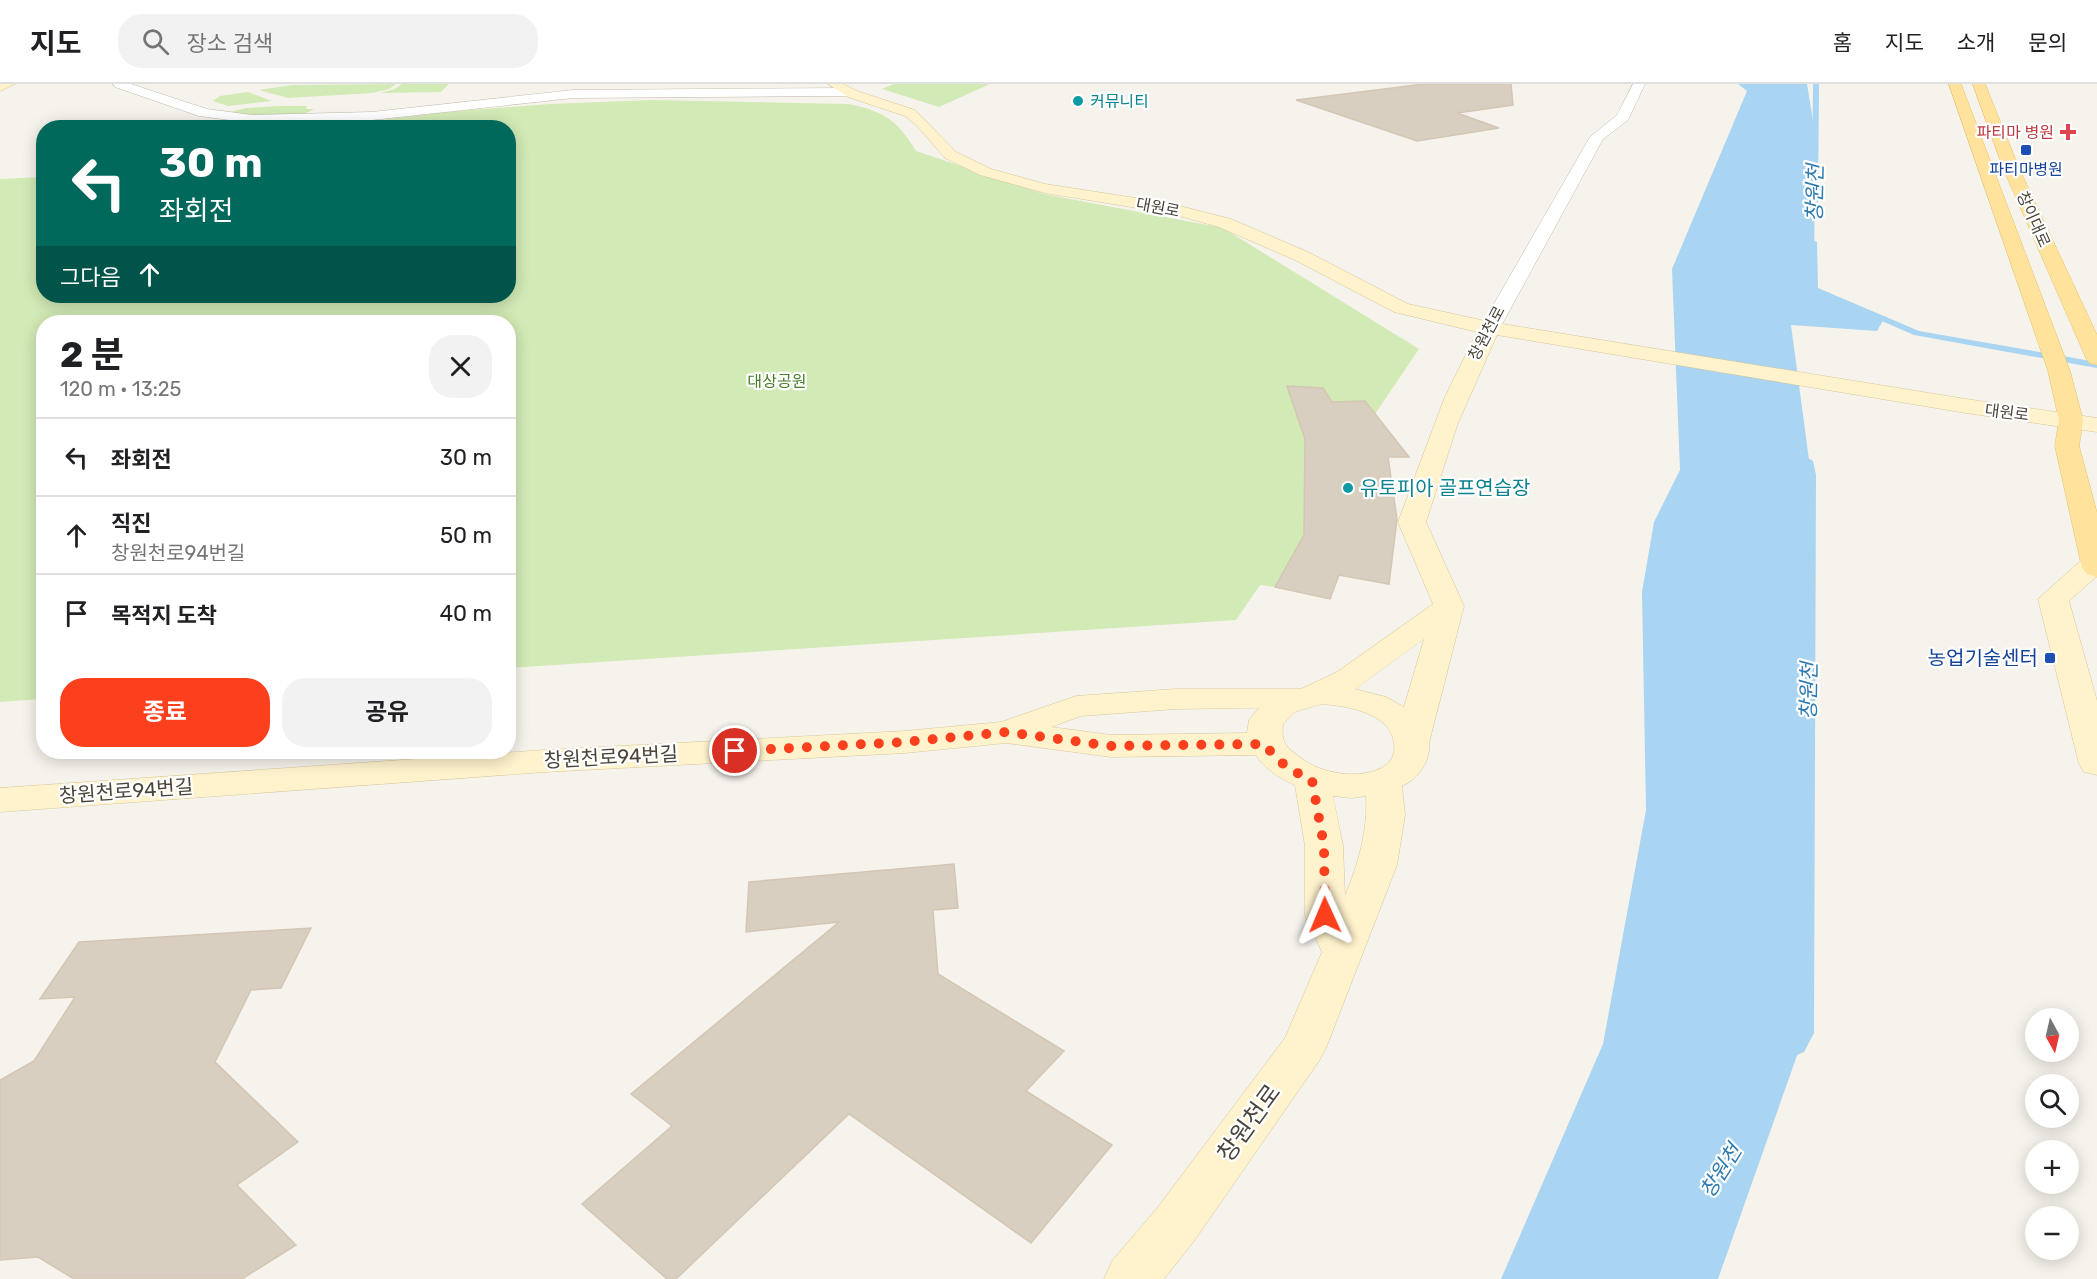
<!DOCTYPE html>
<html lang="ko">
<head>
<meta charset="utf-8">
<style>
	body { margin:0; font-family:Rubik,"Noto Sans KR",sans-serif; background:#f2f2f2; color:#202124; height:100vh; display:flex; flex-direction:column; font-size:22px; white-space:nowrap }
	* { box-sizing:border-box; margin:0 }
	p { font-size:20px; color:#757577 }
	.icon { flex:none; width:33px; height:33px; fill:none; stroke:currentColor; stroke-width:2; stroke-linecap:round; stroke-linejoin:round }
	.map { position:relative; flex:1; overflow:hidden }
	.panel { position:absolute; left:36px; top:231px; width:480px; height:444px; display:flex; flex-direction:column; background:#fff; border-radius:24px; box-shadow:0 3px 15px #0003 }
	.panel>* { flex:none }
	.top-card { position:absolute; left:36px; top:36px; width:480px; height:183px; border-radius:24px; box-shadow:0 3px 15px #0003; background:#00695c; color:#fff; overflow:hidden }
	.needle { width:39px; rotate:172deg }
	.fabs { position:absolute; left:2025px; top:924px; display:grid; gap:12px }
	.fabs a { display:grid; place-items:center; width:54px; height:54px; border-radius:50%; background:#fff; box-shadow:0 3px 15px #0003; font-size:30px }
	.pin { position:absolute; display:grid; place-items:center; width:51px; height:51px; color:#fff; margin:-26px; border:3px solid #fff; border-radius:50%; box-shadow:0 2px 6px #0007 }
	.me { position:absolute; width:66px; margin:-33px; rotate:359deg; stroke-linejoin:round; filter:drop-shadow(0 0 4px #0008) }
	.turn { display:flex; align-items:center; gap:21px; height:126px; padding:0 24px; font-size:27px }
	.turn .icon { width:78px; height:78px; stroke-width:2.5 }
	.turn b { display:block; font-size:42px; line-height:51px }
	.then { display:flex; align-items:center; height:57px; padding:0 24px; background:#0003; gap:12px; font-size:22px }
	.round { display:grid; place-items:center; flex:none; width:63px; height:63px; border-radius:24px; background:#f2f2f2 }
	.summary { display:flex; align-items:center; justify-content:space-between; height:102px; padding:0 24px }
	h1 { font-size:36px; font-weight:700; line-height:45px }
	.primary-button { display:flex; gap:12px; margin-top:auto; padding:12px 24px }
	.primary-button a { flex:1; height:69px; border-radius:24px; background:#fc3f1d; color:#fff; font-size:24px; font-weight:700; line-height:69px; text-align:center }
	.primary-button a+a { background:#f2f2f2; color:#202124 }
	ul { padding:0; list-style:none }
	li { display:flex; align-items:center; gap:18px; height:78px; padding:0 24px; border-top:2px solid #e0e0e0 }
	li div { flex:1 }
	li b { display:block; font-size:22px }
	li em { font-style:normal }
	header { display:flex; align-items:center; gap:36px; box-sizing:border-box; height:84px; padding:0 30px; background:#fff; border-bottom:2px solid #e0e0e0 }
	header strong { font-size:28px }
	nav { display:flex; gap:33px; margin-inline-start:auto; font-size:21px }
	.search { width:420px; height:54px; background:#f2f2f2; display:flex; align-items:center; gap:15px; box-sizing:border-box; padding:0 21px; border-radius:24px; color:#757577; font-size:22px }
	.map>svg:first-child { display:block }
	.green { fill:#d2eab5 }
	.water { fill:#a9d4f2 }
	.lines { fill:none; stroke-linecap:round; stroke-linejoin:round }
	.stream { fill:#a9d4f2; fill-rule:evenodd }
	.building { fill:#d8cfc1; stroke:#d3c7b4; stroke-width:1.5 }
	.street-casing { stroke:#c2bbae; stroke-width:1 }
	.secondary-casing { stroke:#d6c79b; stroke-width:1 }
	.primary-casing { stroke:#e6c16a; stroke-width:1 }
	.street { fill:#fff; fill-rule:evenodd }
	.secondary { fill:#fff3cd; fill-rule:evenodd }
	.primary { fill:#ffe39c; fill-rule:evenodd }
	.route { stroke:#fc3f1d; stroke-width:10; stroke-dasharray:0 18 }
	.culture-dot { fill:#0f9aa8; stroke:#fff; stroke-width:2 }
	.health-dot { fill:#e0444e; stroke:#fff; stroke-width:2 }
	.transit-dot { fill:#1a4fb4; stroke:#fff; stroke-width:2 }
	.labels { text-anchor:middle; stroke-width:4.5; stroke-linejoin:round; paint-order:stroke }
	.far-culture-label { font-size:16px; fill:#0d838f; stroke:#fff; text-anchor:start }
	.far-health-label { font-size:16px; fill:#be3a42; stroke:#fff; text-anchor:end }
	.far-transit-label { font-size:16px; fill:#164399; stroke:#fff }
	.far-street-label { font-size:16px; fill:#4b4439; stroke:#fff }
	.far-park-label { font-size:16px; fill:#4a7f2a; stroke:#fff }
	.culture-label { font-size:20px; fill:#0d838f; stroke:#fff; text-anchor:start }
	.transit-label { font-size:20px; fill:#164399; stroke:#fff; text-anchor:end }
	.street-label { font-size:20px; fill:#4b4439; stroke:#fff }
	.water-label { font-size:21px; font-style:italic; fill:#2e7ab2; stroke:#fff }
	.near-street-label { font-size:24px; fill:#4b4439; stroke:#fff }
</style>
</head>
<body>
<header>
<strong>지도</strong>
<div class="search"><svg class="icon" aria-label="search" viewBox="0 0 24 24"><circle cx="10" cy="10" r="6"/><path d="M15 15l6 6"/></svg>장소 검색</div>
<nav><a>홈</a><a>지도</a><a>소개</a><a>문의</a></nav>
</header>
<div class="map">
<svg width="2097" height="1195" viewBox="0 0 2097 1195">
	<rect width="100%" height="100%" fill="#f6f3ec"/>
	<g class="green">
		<polygon points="396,0 389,5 372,9 288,14 259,6 292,1"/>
		<polygon points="402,0 449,0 441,8 380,9 395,5"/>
		<polygon points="894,0 990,0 939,23 882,5"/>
		<polygon points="248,8 272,17 228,22 213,17 220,12"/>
		<path d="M652,16L848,20C884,27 897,36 916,67L1044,110L1223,144L1419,265L1304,435V451L1275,503L1260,501L1236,536L509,584L508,238H44L43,615L0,618V95L43,93L44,212H508V44L320,43L456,27L550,20Z"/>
		<path d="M278,22H307L306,25H314C295,38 250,32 227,29L246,24Z"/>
	</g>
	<polygon class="water" points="1738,0 1807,0 1815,49 1814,205 1884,235 1877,247 1791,241 1811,391 1805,949 1718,1195 1501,1195 1603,960 1646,726 1642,508 1654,438 1680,386 1672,185 1747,7"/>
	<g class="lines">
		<g class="stream">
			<polygon points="1813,0 1819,0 1818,118 1815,120 1812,118"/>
			<polygon points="1813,156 1817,158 1818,204 1919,247 2097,278 2097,284 1914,251 1815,208 1805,216 1799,216 1799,212 1810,204 1809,158"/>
			<polygon points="1808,374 1813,377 1816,391 1814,949 1804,968 1797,971 1790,968 1788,963 1796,948 1806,391 1803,377"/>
		</g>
	</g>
	<g class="building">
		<polygon points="1424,0 1511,0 1513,21 1457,29 1499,44 1417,57 1296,16"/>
		<polygon points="1287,302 1323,304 1332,318 1365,317 1409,373 1388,373 1397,435 1389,500 1339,491 1330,515 1275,503 1304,451 1305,355"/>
		<polygon points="954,780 958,824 933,826 938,890 1064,967 1026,1007 1112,1061 1031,1159 849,1030 676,1195 667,1195 582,1120 672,1042 631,1010 839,838 746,848 749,798"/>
		<polygon points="311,844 281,904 251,906 215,978 298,1058 237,1101 296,1161 242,1195 74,1195 38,1173 0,1176 0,996 34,977 75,913 40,915 79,858"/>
	</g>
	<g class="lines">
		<g class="street-casing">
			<g id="street">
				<polygon points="113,0 131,0 207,25 252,31 372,28 573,6 846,4 852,8 846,12 573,14 372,36 252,39 199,32 115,3"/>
				<polygon points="1633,0 1645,0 1628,36 1603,55 1500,244 1497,248 1490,250 1483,248 1480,244 1590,53 1617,31"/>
			</g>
		</g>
		<g class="secondary-casing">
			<g id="secondary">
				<polygon points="0,0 15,0 0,7"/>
				<path d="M828,0H843L857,7L915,26L956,68L991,85L1045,100L1168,119L1231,135L1308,168L1408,220L1490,238L1966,315L2097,334V348L1966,329L1497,251L1458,339L1426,438L1464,522L1429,659C1431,677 1418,695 1402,702L1405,731L1397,781L1326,964L1319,977L1194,1157L1164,1195H1104L1112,1177L1158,1123L1285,954L1322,868L1305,831V762L1295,701C1279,694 1265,685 1256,671L1111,673L1006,659L905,669L545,688L0,728V704L545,666L905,647L1001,638L1076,612L1176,605H1301L1337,588L1433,520L1398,438L1444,315L1477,248L1394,228L1295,176L1219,143L1168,129L1045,109L980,91L945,74L917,42L905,32L848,13ZM1424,555L1404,623L1386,613L1355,605ZM1322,620C1346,622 1390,628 1394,659C1395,665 1394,672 1390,677C1372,698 1323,691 1304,676C1287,664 1281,661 1283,640L1295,628ZM1259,624L1249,636L1247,649L1111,651L1051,643L1081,632L1176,625ZM1333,712L1352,714L1366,712C1368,747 1358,780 1345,812L1343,762Z"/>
				<polygon points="2096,469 2097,492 2069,517 2097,617 2097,691 2084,688 2079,680 2038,515 2086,472"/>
			</g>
		</g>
		<g class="primary-casing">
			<g id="primary">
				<polygon points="1949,0 1961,0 2070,287 2083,336 2079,362 2097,429 2097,493 2087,490 2082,484 2055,362 2059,336 2048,287"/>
				<polygon points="1973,0 1985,0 2019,84 2097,251 2097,281 2089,279 2086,274 2003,84"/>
			</g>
		</g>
		<use href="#street" class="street"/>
		<use href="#secondary" class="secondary"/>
		<use href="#primary" class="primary"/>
	</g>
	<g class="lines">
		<path class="route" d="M735,667L905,658L1006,648L1111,662L1265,660C1278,679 1292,687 1312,696L1324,762L1325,831"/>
	</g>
	<g class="culture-dot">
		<circle cx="1078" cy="17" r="6"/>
		<circle cx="1348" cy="404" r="6"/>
	</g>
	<path class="health-dot" d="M2065 39h6v6h6v6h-6v6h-6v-6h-6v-6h6z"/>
	<g class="transit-dot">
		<rect x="2020" y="60" width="12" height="12" rx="3"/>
		<rect x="2044" y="568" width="12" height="12" rx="3"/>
	</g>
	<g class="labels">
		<g class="far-culture-label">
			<text x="1090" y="23">커뮤니티</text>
		</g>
		<g class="far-health-label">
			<text x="2054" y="54">파티마 병원</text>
		</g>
		<g class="far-transit-label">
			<text x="2026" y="91">파티마병원</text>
		</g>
		<g class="far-street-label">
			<text transform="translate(1158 123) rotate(11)" y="6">대원로</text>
			<text transform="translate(2034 135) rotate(66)" y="6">창이대로</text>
			<text transform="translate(1486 249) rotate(-62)" y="6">창원천로</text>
			<text transform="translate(2007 328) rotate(7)" y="6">대원로</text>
		</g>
		<g class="far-park-label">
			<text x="777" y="303">대상공원</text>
		</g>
		<g class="culture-label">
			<text x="1360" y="411">유토피아 골프연습장</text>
		</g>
		<g class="transit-label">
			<text x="2038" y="581">농업기술센터</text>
		</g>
		<g class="street-label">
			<text transform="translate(611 673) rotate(-3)" y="7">창원천로94번길</text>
			<text transform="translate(126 707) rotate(-4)" y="7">창원천로94번길</text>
		</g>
		<g class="water-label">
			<text transform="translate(1815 109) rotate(-89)" y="7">창원천</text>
			<text transform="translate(1809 607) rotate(-89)" y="7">창원천</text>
			<text transform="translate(1721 1087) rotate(-58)" y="7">창원천</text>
		</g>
		<g class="near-street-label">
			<text transform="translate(1249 1039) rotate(-54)" y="8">창원천로</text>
		</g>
	</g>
</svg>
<div class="fabs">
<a><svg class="needle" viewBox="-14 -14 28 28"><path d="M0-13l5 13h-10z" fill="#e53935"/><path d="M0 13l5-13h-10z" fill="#757577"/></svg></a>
<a><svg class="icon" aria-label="search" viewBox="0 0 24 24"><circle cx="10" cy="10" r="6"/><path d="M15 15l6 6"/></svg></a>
<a>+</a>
<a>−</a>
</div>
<div class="pin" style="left:735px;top:667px;background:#d93025"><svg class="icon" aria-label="arrive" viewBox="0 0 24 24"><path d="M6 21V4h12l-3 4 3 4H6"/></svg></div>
<svg class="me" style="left:1325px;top:831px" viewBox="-20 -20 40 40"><path d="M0-17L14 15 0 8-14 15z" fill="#fc3f1d" stroke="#fff" stroke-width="4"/></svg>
<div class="top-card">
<div class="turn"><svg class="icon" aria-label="left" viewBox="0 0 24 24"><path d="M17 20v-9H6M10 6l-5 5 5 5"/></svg><div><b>30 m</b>좌회전</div></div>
<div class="then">그다음<svg class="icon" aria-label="ahead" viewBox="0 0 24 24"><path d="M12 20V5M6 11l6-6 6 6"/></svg></div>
</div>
<section class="panel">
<div class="summary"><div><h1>2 분</h1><p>120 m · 13:25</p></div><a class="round"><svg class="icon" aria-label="close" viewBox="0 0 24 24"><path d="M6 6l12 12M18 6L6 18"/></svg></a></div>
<ul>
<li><svg class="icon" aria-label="left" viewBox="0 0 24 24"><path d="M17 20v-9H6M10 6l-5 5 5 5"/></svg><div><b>좌회전</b></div><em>30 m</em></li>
<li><svg class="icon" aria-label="ahead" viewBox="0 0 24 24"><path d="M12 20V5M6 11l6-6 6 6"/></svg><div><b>직진</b><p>창원천로94번길</p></div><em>50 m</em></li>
<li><svg class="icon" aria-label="arrive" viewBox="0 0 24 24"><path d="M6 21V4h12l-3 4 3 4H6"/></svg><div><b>목적지 도착</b></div><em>40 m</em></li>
</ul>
<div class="primary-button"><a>종료</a><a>공유</a></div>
</section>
</div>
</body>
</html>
